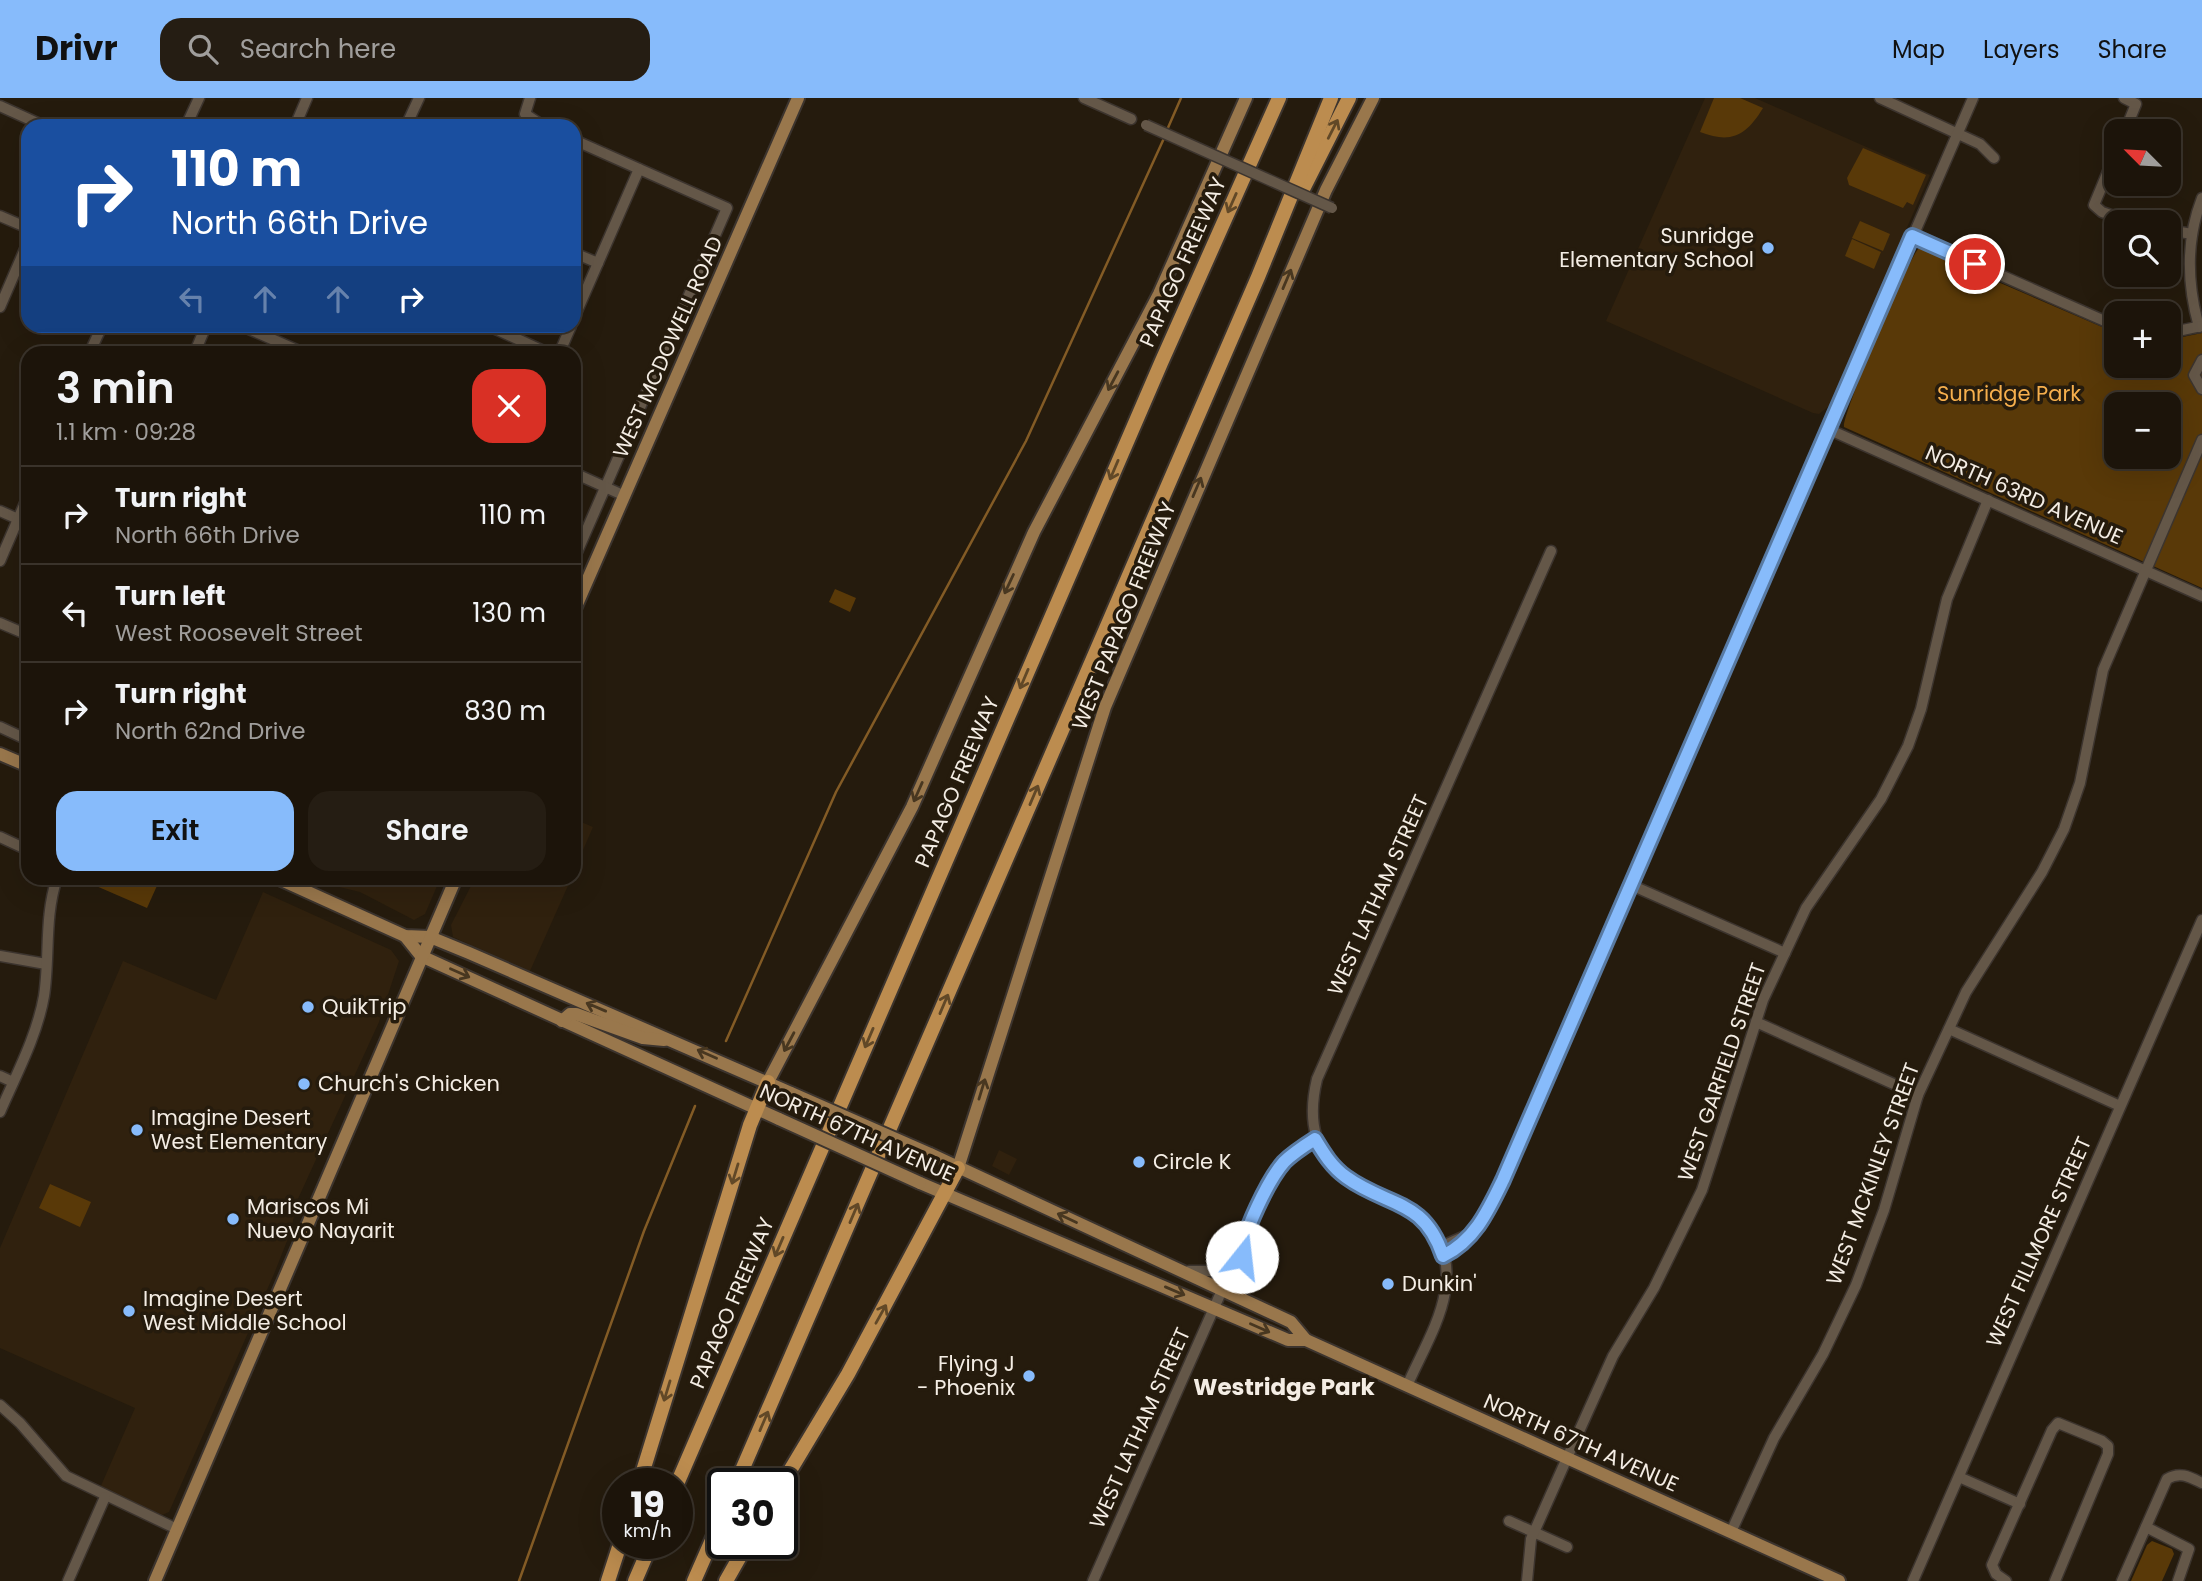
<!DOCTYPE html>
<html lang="en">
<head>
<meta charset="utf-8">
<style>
	body { margin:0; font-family:Poppins,sans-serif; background:#251d13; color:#f1f3f6; height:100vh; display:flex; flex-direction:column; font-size:26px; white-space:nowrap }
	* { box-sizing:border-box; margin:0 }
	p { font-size:23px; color:#a09e9c }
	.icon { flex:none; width:38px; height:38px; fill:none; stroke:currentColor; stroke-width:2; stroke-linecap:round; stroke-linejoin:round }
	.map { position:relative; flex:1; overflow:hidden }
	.sheet { position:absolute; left:21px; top:248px; width:560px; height:539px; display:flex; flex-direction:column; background:#1c140a; border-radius:21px; box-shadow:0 7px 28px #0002,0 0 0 2px #3a332b }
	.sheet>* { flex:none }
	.hud { position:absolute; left:21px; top:21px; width:560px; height:214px; border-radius:21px; box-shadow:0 7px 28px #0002,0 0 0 2px #3a332b; background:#1a4fa0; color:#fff; overflow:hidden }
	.needle { width:46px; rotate:294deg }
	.buttons { position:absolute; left:2104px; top:21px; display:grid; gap:14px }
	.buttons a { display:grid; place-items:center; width:77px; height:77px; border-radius:14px; background:#1c140a; box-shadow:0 7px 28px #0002,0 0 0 2px #3a332b; font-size:35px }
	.speed { position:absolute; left:602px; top:1370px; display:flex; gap:14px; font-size:35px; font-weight:700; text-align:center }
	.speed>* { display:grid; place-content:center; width:91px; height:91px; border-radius:50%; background:#1c140a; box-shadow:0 7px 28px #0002,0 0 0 2px #3a332b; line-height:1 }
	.speed small { font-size:18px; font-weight:400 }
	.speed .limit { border:4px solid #111; border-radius:10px; background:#fff; color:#111 }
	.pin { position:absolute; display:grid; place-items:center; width:60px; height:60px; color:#fff; margin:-30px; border:4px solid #fff; border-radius:50%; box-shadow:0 2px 7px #0007 }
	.me { position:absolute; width:77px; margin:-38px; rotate:16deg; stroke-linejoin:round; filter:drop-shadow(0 0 5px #0008) }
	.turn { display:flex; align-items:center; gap:24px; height:147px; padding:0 35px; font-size:32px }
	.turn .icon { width:91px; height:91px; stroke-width:2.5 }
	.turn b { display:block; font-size:49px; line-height:60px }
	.lanes { display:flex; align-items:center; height:66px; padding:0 35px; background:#0003; justify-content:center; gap:35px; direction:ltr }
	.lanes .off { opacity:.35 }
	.round { display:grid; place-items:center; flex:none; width:74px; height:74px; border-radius:21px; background:#251d13 }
	.summary { display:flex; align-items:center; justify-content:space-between; height:119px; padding:0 35px }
	h1 { font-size:42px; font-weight:600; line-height:52px }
	.primary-button { display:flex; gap:14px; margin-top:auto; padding:14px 35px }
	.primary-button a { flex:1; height:80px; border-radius:21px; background:#87bbfb; color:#111; font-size:28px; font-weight:600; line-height:80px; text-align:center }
	.primary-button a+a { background:#251d13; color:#f1f3f6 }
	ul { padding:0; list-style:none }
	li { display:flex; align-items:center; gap:21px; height:98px; padding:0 35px; border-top:2px solid #3a332b }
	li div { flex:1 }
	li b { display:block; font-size:26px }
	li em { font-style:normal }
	header { display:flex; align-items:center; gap:42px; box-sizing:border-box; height:98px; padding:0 35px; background:#87bbfb; color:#111 }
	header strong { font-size:33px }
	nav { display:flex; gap:38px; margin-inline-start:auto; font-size:24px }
	.search { width:490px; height:63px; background:#251d13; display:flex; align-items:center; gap:18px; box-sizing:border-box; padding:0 24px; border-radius:21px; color:#a09e9c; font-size:26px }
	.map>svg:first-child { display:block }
	.built { fill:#30210e }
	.green { fill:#593908; fill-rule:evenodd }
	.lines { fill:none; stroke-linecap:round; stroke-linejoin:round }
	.stream { stroke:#835b25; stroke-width:2.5 }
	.minor-casing { stroke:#3c342e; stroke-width:13 }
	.major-casing { stroke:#3c342e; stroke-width:16 }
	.highway-casing { stroke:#3c342e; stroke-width:18 }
	.minor { stroke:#645748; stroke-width:10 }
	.major { stroke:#99774c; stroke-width:12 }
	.highway { stroke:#bc8c4f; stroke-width:14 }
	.minor-bridge-casing { stroke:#3c342e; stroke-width:13; stroke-linecap:butt }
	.major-bridge-casing { stroke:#3c342e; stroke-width:16; stroke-linecap:butt }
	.minor-bridge { stroke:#645748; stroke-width:10 }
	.major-bridge { stroke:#99774c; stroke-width:12 }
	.oneway { stroke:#614827 }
	.oneway2 { stroke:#483720 }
	.route-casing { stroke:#587aa3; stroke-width:18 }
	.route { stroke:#87bbfb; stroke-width:12 }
	.poi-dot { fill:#87bbfb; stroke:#251b0d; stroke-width:2.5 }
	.labels { text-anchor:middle; stroke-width:7; stroke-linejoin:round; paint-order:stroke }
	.poi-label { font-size:21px; fill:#f4ede4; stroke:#251b0d; text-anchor:start }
	.street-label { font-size:21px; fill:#f4ede4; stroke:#251b0d }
	.park-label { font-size:21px; fill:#f6af4d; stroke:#251b0d }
	.neighbourhood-label { font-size:23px; font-weight:bold; fill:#f4ede4; stroke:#251b0d }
</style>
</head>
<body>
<header>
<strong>Drivr</strong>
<div class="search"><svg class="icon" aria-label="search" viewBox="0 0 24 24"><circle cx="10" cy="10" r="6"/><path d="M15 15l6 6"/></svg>Search here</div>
<nav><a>Map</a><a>Layers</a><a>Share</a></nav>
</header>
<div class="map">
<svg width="2202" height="1483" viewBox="0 0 2202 1483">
	<rect width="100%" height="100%" fill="#251b0d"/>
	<g class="built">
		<polygon points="1705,0 1755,0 1930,77 1829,308 1819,316 1813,315 1606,223"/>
		<polygon points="574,721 593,729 574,773"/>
		<polygon points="475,780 571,781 530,873 453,839 451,827"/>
		<polygon points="338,781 338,780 440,781 425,816 414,822 360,794 335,788"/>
		<polygon points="263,794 391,852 399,863 379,924 297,1103 291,1133 274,1176 169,1414 162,1417 100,1390 135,1310 0,1250 0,1150 123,863 216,902"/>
		<polygon points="999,1052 1017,1061 1009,1077 992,1068"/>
	</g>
	<g class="green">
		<path d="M1714,0H1740L1763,10C1746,38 1731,46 1700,34Z"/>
		<polygon points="1863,50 1926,77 1913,107 1907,104 1903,110 1849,87 1847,80"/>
		<polygon points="1860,123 1890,136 1883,153 1852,140"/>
		<polygon points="1852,141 1881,154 1874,171 1845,158"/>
		<path d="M1919,150L2116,235V268H2168V242L2202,235V490L1844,329C1841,319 1909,159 1919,150ZM2116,306H2168V359H2116Z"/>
		<polygon points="835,491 856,500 850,514 829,504"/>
		<polygon points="80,781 160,781 147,810"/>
		<polygon points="50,1086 91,1104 80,1129 39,1110"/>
		<polygon points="2152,1443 2172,1451 2174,1456 2162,1483 2131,1483 2147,1447"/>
	</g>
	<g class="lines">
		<g class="stream">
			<polyline points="1167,32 1181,0"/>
			<polyline points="726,943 836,694 1026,343 1165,38"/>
			<polyline points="519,1483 644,1133 695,1008"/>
		</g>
		<g class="minor-casing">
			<g id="minor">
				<polyline points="530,0 525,16 543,28"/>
				<polyline points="1084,0 1131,21"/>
				<polyline points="1880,0 1980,46 1994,60"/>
				<polyline points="2124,0 2136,6 2125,33"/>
				<polyline points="0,8 44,28"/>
				<polyline points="186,28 199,0"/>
				<polyline points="295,28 307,0"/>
				<polyline points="406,28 419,0"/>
				<polyline points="574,42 727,110 574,461"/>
				<polyline points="2116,54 2094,107 2102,114 2131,124"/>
				<polyline points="0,118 28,130"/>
				<polyline points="2168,132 2192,136"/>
				<polyline points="1912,138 2116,228"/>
				<polyline points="574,155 598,165"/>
				<polyline points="0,209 28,144"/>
				<polyline points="574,220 639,71"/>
				<polyline points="242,228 306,256"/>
				<polyline points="489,228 550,256"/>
				<path d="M2199,229C2187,186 2186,141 2202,100"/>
				<polyline points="2168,235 2202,228"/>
				<polyline points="89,256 102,228"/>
				<polyline points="194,256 206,228"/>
				<polyline points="559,256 571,228"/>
				<polyline points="2202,262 2194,277 2202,291"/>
				<polyline points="1830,332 2202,498"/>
				<polyline points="574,375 625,398"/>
				<polyline points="0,413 18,421"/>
				<polyline points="0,463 28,398"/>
				<polyline points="0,525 28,537"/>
				<polyline points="0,629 28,642"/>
				<polyline points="0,739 28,752"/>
				<polyline points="1631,787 1785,855"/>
				<polyline points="0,858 46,866"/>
				<polyline points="1756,924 1918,997"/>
				<polyline points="1949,931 2120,1008"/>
				<polyline points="0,978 13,984"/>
				<path d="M0,1014C16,977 37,938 44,898C50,859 44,819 57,780"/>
				<polyline points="1440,1149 1472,1135"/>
				<path d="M1443,1158C1475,1142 1488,1113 1503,1082L1973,0"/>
				<path d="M1189,1173H1214C1250,1146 1254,1103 1281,1068C1290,1057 1303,1049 1315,1041"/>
				<polyline points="1241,1201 1233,1184 1242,1159 1242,1146"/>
				<path d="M1407,1288C1420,1258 1440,1225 1445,1194C1465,1070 1283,1124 1317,981L1551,453"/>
				<polyline points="0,1307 20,1325 66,1378 177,1431"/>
				<polyline points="1959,1379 2020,1406"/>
				<polyline points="1509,1423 1567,1449"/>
				<polyline points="2146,1429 2189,1451 2178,1483"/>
				<polyline points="1731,1434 1774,1340 1823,1256 1856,1187 1884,1112 1918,997 1966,894 2042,774 2064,731 2080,685 2103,572 2202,342"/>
				<polyline points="68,1483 105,1399"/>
				<polyline points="1093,1483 1222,1192"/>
				<polyline points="1527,1483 1531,1441 1567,1360 1613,1258 1654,1190 1702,1092 1763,902 1806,810 1881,701 1908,648 1921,611 1947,501 1988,402"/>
				<polyline points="1913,1483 2202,822"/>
				<polyline points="2006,1483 1996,1476 1992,1467 2052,1332 2058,1325 2102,1343 2108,1348 2108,1356 2055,1483"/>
				<path d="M2122,1483L2167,1381C2180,1373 2190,1379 2202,1385"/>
			</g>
		</g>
		<g class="major-casing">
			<g id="major">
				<polyline points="574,513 798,0"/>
				<polyline points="0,656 28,668"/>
				<polyline points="277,780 405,838 430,839 469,855 791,995"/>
				<polyline points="405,838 421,858 779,1021"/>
				<polyline points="562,923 570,916 576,916 643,940 664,942"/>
				<polyline points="768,984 912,709 1034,434 1159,196 1246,0"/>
				<polyline points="930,1056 1291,1224 1306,1242"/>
				<polyline points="958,1070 1105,609 1326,92 1373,0"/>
				<polyline points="920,1085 1288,1242 1306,1242 1839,1483"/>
				<polyline points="155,1483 456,780"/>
			</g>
		</g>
		<g class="highway-casing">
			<g id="highway">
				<polyline points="1303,91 1349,0"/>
				<polyline points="639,1386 750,1027 768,984"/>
				<polyline points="677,1386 1161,265 1279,0"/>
				<polyline points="736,1386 1258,179 1331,0"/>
				<polyline points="782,1386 848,1276 958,1070"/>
				<polyline points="608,1483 620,1446"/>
				<polyline points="635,1483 651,1446"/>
				<polyline points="694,1483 723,1417"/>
				<polyline points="726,1483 747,1446"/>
			</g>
		</g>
		<use href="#minor" class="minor"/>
		<use href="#major" class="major"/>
		<use href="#highway" class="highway"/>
		<g class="minor-bridge-casing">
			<polyline id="minor-bridge" points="1146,27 1332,110"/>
		</g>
		<g class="major-bridge-casing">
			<g id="major-bridge">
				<polyline points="791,995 930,1056"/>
				<polyline points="779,1021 920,1085"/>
			</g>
		</g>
		<use href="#minor-bridge" class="minor-bridge"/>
		<use href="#major-bridge" class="major-bridge"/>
	</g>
	<defs><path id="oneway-shaft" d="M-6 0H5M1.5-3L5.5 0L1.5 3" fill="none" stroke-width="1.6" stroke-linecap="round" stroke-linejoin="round" transform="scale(1.75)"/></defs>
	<g class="oneway">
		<use href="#oneway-shaft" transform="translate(1333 31) rotate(-63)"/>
		<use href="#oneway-shaft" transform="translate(1232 105) rotate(114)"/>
		<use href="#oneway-shaft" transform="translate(1114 372) rotate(113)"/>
		<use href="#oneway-shaft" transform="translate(1024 581) rotate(113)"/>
		<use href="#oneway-shaft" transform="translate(1034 697) rotate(-67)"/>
		<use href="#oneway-shaft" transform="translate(944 906) rotate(-67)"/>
		<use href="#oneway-shaft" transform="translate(869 940) rotate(113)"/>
		<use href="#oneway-shaft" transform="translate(735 1076) rotate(107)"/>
		<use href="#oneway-shaft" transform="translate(854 1115) rotate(-67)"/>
		<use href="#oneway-shaft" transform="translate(779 1149) rotate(113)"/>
		<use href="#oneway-shaft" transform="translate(881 1216) rotate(-61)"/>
		<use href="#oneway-shaft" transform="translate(667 1293) rotate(107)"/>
		<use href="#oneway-shaft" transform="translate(764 1323) rotate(-67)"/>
	</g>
	<g class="oneway2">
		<use href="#oneway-shaft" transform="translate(1287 181) rotate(-67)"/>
		<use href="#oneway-shaft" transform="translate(1113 283) rotate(118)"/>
		<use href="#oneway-shaft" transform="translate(1197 389) rotate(-67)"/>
		<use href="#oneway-shaft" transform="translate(1009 486) rotate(115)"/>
		<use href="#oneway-shaft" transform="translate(918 694) rotate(114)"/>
		<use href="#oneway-shaft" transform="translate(460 875) rotate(24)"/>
		<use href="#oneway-shaft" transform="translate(596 909) rotate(-157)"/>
		<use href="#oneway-shaft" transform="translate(789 944) rotate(118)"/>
		<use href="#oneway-shaft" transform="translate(707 956) rotate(-156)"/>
		<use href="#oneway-shaft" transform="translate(982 991) rotate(-73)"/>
		<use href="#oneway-shaft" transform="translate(1067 1120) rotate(-155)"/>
		<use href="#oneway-shaft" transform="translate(1175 1193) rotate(23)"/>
		<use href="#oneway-shaft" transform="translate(1260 1230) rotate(24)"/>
	</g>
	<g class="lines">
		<g class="route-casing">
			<path id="route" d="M1242,1159C1241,1137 1269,1081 1284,1064C1293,1055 1304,1048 1315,1041C1324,1056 1332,1069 1346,1079C1387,1109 1424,1100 1443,1158C1475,1142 1488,1113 1503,1082L1912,138L1975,166"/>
		</g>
		<use href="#route" class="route"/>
	</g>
	<g class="poi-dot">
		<circle cx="1768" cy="150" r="7"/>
		<circle cx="308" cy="909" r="7"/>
		<circle cx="304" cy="986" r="7"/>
		<circle cx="137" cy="1032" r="7"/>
		<circle cx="1139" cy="1064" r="7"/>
		<circle cx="233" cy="1121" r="7"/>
		<circle cx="1388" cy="1186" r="7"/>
		<circle cx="129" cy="1213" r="7"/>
		<circle cx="1029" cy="1278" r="7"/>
	</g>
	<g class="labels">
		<g class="poi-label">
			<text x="1754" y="145" text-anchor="end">Sunridge<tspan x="1754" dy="24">Elementary School</tspan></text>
			<text x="322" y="916">QuikTrip</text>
			<text x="318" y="993">Church's Chicken</text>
			<text x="151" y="1027">Imagine Desert<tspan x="151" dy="24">West Elementary</tspan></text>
			<text x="1153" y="1071">Circle K</text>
			<text x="247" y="1116">Mariscos Mi<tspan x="247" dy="24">Nuevo Nayarit</tspan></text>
			<text x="1402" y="1193">Dunkin'</text>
			<text x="143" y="1208">Imagine Desert<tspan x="143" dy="24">West Middle School</tspan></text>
			<text x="1015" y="1273" text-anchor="end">Flying J<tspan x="1015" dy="24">- Phoenix</tspan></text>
		</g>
		<g class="street-label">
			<text transform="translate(1183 164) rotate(-66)" y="7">PAPAGO FREEWAY</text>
			<text transform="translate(668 249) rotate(-66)" y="7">WEST MCDOWELL ROAD</text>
			<text transform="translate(2024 397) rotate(24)" y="7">NORTH 63RD AVENUE</text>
			<text transform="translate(1124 518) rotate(-68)" y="7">WEST PAPAGO FREEWAY</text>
			<text transform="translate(957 684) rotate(-67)" y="7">PAPAGO FREEWAY</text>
			<text transform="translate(1378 797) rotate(-66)" y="7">WEST LATHAM STREET</text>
			<text transform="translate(1722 974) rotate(-71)" y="7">WEST GARFIELD STREET</text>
			<text transform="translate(857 1035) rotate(24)" y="7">NORTH 67TH AVENUE</text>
			<text transform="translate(1873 1076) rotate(-70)" y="7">WEST MCKINLEY STREET</text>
			<text transform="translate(2039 1144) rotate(-66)" y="7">WEST FILLMORE STREET</text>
			<text transform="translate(732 1205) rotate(-67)" y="7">PAPAGO FREEWAY</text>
			<text transform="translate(1140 1330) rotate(-66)" y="7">WEST LATHAM STREET</text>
			<text transform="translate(1581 1345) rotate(24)" y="7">NORTH 67TH AVENUE</text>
		</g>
		<g class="park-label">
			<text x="2009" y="303">Sunridge Park</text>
		</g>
		<g class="neighbourhood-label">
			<text x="1284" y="1297">Westridge Park</text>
		</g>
	</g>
</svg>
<div class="buttons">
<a><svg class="needle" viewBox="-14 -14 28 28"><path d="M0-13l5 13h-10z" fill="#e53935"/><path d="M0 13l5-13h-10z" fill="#a09e9c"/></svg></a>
<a><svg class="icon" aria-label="search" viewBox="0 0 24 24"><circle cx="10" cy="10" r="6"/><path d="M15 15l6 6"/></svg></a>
<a>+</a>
<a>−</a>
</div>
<div class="speed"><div>19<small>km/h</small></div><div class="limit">30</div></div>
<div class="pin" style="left:1975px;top:166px;background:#d93025"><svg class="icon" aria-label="arrive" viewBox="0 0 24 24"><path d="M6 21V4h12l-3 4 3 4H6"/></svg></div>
<svg class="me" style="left:1242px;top:1159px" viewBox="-20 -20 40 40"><circle r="19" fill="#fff"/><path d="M0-13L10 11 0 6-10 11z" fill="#87bbfb"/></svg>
<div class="hud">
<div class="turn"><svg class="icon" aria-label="right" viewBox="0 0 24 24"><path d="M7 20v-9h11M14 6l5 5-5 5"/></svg><div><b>110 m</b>North 66th Drive</div></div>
<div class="lanes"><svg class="icon off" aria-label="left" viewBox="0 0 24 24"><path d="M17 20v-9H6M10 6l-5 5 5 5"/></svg><svg class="icon off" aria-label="ahead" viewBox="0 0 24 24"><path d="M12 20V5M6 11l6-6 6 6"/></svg><svg class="icon off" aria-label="ahead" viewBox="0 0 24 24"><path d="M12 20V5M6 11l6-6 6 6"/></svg><svg class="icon" aria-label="right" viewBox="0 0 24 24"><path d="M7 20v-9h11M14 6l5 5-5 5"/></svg></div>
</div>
<section class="sheet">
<div class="summary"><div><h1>3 min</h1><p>1.1 km · 09:28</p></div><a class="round" style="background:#d93025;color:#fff"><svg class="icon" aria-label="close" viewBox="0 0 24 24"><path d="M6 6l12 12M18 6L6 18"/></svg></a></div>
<ul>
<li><svg class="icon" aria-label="right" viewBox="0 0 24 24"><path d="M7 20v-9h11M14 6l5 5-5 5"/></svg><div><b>Turn right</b><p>North 66th Drive</p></div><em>110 m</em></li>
<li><svg class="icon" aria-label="left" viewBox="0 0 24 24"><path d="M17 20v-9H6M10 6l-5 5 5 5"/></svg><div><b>Turn left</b><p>West Roosevelt Street</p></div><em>130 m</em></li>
<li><svg class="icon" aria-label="right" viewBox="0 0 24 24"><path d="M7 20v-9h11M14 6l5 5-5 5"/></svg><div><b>Turn right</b><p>North 62nd Drive</p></div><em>830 m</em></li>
</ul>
<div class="primary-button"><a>Exit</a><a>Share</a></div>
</section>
</div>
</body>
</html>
